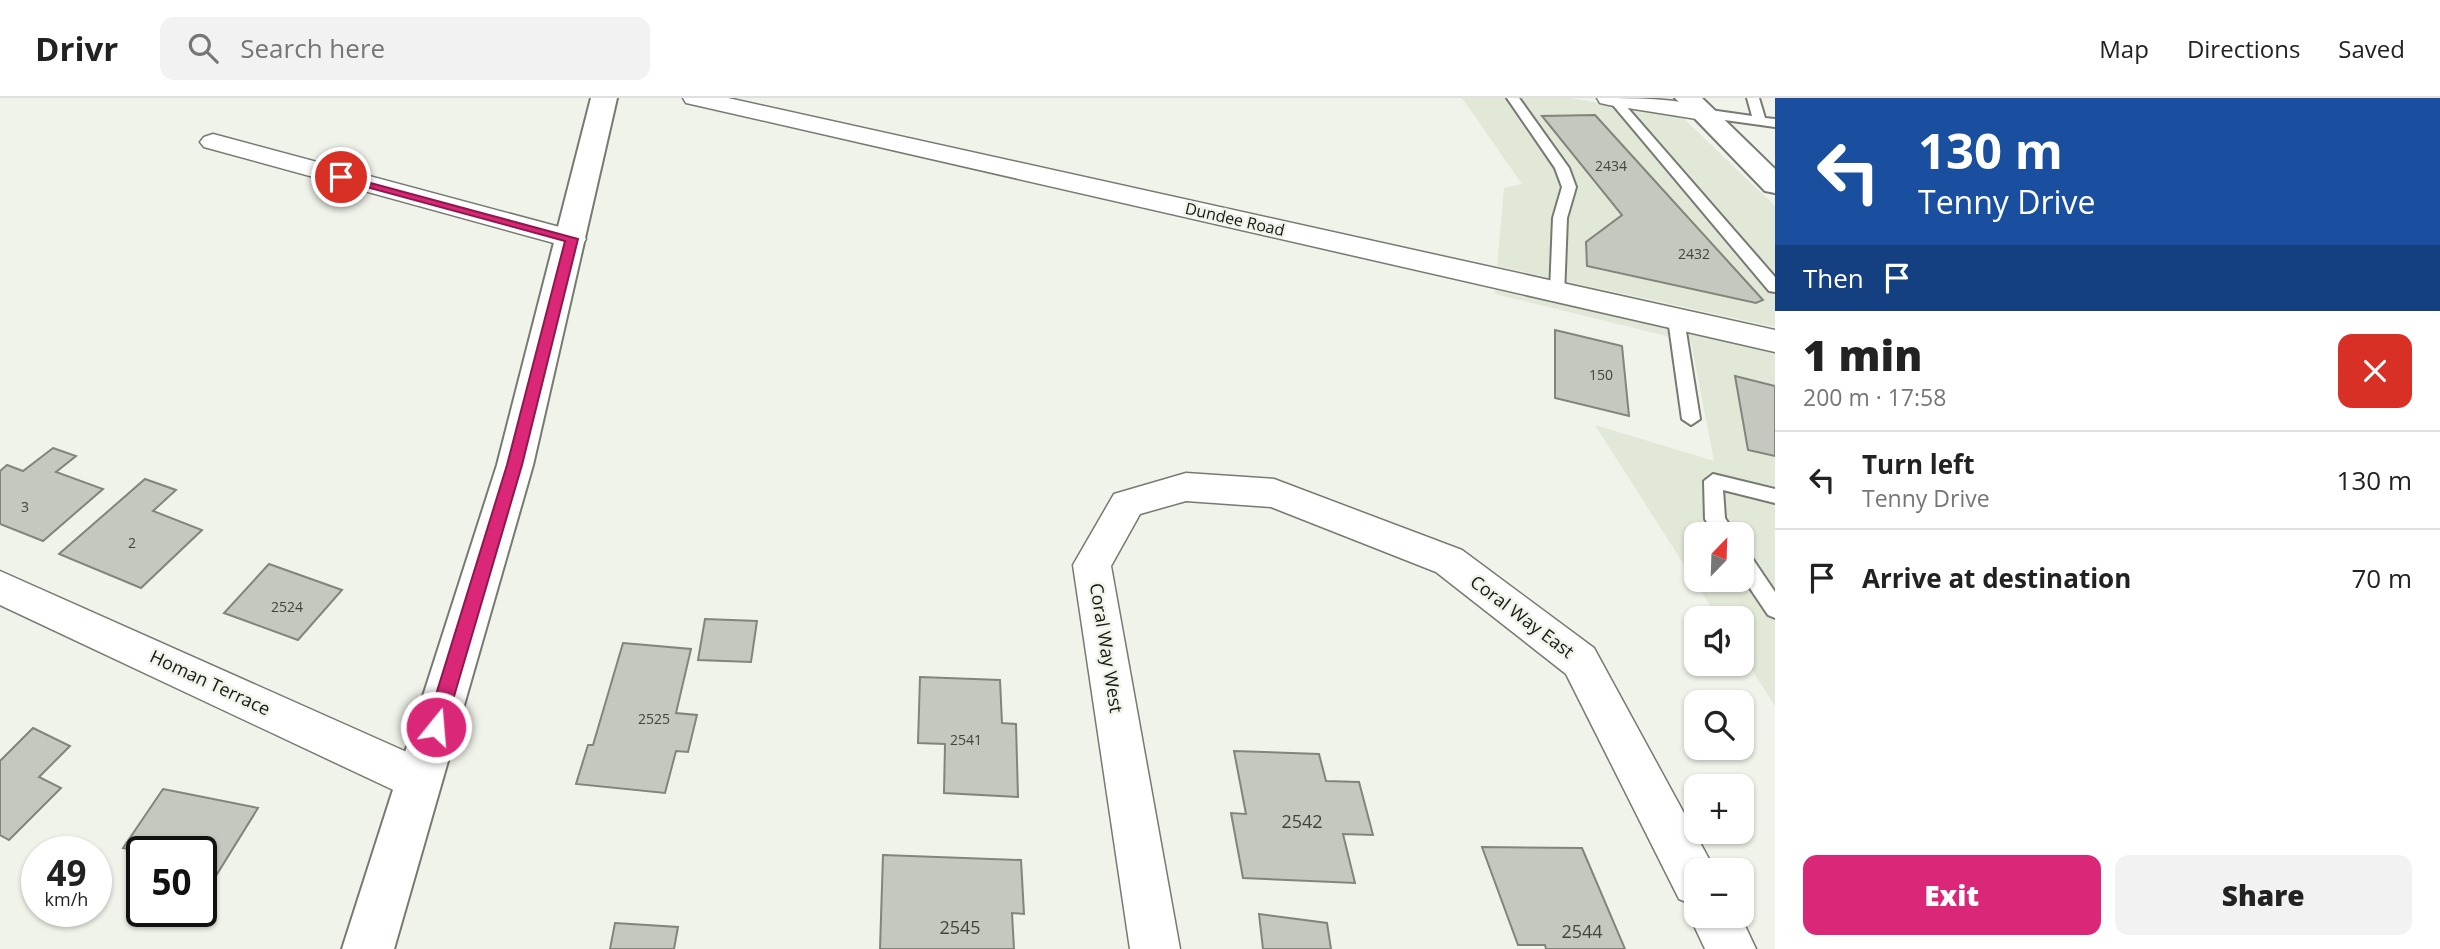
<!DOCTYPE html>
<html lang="en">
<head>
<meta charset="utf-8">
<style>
	body { margin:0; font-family:"Open Sans",sans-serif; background:#f2f2f2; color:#222; height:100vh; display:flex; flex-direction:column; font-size:26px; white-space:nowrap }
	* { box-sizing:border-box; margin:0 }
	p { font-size:23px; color:#767676 }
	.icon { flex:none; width:38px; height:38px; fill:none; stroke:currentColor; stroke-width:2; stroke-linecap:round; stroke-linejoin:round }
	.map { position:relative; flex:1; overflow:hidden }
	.side { display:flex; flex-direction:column; background:#fff; width:665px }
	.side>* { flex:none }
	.banner { background:#1a4fa0; color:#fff; overflow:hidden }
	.needle { width:46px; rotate:23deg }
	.tools { position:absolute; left:1684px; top:424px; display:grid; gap:14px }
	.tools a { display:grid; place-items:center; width:70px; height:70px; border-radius:14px; background:#fff; box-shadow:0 2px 5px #0004; font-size:35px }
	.speed { position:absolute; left:21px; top:738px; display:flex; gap:14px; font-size:35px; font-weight:700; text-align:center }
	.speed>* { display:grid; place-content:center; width:91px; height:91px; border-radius:50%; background:#fff; box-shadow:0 2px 5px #0004; line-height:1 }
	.speed small { font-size:18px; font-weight:400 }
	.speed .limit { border:4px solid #111; border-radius:10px; background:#fff; color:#111 }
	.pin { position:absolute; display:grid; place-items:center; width:60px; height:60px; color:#fff; margin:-30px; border:4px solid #fff; border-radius:50%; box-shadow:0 2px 7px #0007 }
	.me { position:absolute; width:77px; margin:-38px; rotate:17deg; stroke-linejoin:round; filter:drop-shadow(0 0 5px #0008) }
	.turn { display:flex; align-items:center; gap:24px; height:147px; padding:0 28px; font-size:32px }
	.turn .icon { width:91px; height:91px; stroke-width:2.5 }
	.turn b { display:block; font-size:49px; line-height:60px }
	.then { display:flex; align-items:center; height:66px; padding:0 28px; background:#0003; gap:14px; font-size:26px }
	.round { display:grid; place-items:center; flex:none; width:74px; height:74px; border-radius:14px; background:#f2f2f2 }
	.overview { display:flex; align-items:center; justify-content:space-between; height:119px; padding:0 28px }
	h1 { font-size:42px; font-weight:800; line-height:52px }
	.button { display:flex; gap:14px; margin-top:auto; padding:14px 28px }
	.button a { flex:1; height:80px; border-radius:14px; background:#db2777; color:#fff; font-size:28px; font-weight:800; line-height:80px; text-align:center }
	.button a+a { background:#f2f2f2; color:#222 }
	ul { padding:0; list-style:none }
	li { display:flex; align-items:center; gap:21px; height:98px; padding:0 28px; border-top:2px solid #e0e0e0 }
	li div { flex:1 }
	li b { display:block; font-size:26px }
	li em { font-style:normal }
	header { display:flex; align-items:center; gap:42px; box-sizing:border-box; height:98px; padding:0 35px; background:#fff; border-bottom:2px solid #e0e0e0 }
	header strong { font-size:33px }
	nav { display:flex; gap:38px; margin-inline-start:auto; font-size:24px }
	.search { width:490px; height:63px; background:#f2f2f2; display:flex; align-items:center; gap:18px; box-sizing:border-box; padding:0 24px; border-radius:14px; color:#767676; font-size:26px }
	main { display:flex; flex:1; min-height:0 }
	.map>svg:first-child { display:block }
	.built { fill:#e1e8d7; fill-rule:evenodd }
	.building { fill:#c4c8be; stroke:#81857b; stroke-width:2 }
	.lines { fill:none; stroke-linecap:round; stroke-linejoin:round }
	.lane-casing { stroke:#767a71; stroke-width:4 }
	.street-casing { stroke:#767a71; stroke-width:3 }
	.secondary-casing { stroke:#767a71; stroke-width:4 }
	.primary-casing { stroke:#767a71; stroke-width:4 }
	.lane { fill:#fff; fill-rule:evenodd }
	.street { fill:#fff; fill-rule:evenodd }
	.secondary { fill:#fff; fill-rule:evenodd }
	.primary { fill:#fff; fill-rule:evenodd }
	.route { fill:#db2777; stroke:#8e194d; stroke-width:2 }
	.labels { text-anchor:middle; stroke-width:5; stroke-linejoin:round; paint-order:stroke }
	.number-label { font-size:14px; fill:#42443e }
	.far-street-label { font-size:16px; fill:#161814; stroke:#eff3e9 }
	.street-label { font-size:18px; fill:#161814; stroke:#eff3e9 }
	.near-number-label { font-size:18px; fill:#42443e }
</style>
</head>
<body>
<header>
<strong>Drivr</strong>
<div class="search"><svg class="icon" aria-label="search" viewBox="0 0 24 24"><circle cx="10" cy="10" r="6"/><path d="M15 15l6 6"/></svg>Search here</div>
<nav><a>Map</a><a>Directions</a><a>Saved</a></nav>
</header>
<main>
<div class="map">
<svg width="1775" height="851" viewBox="0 0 1775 851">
	<rect width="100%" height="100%" fill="#eff3e9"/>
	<g class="built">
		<polygon points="1462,0 1571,0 1683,20 1775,108 1775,229 1497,168 1504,90 1522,86"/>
		<path d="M1496,188L1775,250V608L1741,555V520H1718L1595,327L1714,363L1691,244L1495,196ZM1696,436H1741V481H1696Z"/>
	</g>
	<g class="building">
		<polygon points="1595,17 1763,202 1756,205 1587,168 1586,144 1622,117 1542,18"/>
		<polygon points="1555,232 1622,248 1629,318 1555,300"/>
		<polygon points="1735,278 1775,288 1775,358 1748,352"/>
		<polygon points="53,350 76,358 56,374 103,391 43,443 0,426 0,373 7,367 23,373"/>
		<polygon points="145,381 176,392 153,413 202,432 141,490 59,456"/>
		<polygon points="269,466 342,492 298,542 224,515"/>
		<polygon points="705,521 757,523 751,564 698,562"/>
		<polygon points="623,545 691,551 676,615 697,617 688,654 676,653 665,695 576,686 588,647 593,647"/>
		<polygon points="920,579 1000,582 1002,625 1016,626 1018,699 944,695 945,646 918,645"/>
		<polygon points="33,630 70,648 39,679 61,690 9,742 0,737 0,663"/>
		<polygon points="1234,653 1319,656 1326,683 1359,684 1373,737 1343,736 1355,785 1243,780 1231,715 1246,716"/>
		<polygon points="163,691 258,710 201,802 201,754 143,754 123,750"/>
		<polygon points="1482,749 1582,750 1625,851 1546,851 1545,847 1518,847"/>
		<polygon points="883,757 1021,762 1024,816 1012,815 1014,851 880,851"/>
		<polygon points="1259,816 1327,825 1331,851 1263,851"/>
		<polygon points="615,825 678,829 674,851 610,851"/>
	</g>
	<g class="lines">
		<g class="lane-casing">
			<g id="lane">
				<polygon points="1507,0 1519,0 1569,70 1576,89 1567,120 1564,198 1552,198 1550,194 1553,120 1562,89 1555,70"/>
				<polygon points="1607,0 1619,0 1775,179 1775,194 1769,193"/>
				<polygon points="1747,0 1759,0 1765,20 1775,21 1775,29 1703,19 1697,15 1703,11 1752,18"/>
				<polygon points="1676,216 1684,221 1700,321 1691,327 1682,321 1668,221"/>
				<polygon points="1713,376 1775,391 1775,405 1723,392 1725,420 1735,436 1714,436 1705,421 1704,383"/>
				<polygon points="1741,452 1748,454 1775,494 1775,520 1768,517 1741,477"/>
			</g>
		</g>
		<g class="street-casing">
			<g id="street">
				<polygon points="683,0 728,0 1775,232 1775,254 695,7 686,5"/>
				<path d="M1597,0C1636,0 1674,0 1712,10L1715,15L1712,20L1703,22L1609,7L1600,5Z"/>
				<polygon points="213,36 582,135 586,141 582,147 572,150 204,49 200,44 204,39"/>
				<polygon points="1186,375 1274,381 1462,452 1594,550 1715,772 1696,772 1696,817 1740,817 1756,851 1705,851 1689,817 1693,807 1679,801 1566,576 1436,474 1271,409 1186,403 1140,416 1111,468 1180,851 1130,851 1073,467 1114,396"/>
				<polygon points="0,473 436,667 442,682 436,697 420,703 404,697 0,507"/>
			</g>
		</g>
		<g class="secondary-casing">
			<polygon id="secondary" points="591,0 617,0 533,367 394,851 342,851 497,367"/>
		</g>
		<g class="primary-casing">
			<polygon id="primary" points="1675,0 1702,0 1775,71 1775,95 1765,93"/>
		</g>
		<use href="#lane" class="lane"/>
		<use href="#street" class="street"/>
		<use href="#secondary" class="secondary"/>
		<use href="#primary" class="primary"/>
	</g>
	<polygon class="route" points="337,76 578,141 522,367 445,629 442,635 436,638 429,635 426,629 507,367 565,143 337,81"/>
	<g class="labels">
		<g class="number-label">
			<text x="1611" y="73">2434</text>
			<text x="1694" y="161">2432</text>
			<text x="1601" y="282">150</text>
			<text x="25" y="414">3</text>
			<text x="132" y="450">2</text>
			<text x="287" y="514">2524</text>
			<text x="654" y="626">2525</text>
			<text x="966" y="647">2541</text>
		</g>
		<g class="far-street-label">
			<text transform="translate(1235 121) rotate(13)" y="6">Dundee Road</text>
		</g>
		<g class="street-label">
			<text transform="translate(1522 519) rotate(37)" y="6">Coral Way East</text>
			<text transform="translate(1106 550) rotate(81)" y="6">Coral Way West</text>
			<text transform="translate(210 585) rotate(25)" y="6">Homan Terrace</text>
		</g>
		<g class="near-number-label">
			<text x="1302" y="730">2542</text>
			<text x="960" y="836">2545</text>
			<text x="1582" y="840">2544</text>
		</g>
	</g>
</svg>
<div class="tools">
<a><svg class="needle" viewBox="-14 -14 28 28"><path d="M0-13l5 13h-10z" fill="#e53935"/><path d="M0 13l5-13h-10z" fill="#767676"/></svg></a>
<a><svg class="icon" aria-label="sound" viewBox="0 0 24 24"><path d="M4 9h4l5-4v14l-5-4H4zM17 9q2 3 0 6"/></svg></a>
<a><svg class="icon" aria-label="search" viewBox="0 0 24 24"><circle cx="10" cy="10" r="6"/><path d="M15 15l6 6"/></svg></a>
<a>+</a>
<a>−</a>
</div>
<div class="speed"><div>49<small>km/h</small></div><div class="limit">50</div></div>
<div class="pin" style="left:341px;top:79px;background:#d93025"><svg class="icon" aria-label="arrive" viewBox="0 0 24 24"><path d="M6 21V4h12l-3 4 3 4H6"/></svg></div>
<svg class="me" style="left:436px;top:629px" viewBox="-20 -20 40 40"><circle r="17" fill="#db2777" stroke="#fff" stroke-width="3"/><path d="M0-11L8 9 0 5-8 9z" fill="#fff"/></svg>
</div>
<section class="side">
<div class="banner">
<div class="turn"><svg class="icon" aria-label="left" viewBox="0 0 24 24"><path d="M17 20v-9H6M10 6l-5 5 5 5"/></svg><div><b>130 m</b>Tenny Drive</div></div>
<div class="then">Then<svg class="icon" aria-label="arrive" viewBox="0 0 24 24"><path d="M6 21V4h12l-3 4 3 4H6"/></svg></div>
</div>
<div class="overview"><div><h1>1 min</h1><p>200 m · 17:58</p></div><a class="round" style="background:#d93025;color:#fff"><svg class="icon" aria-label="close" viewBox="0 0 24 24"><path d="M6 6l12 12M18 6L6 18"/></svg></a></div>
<ul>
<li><svg class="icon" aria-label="left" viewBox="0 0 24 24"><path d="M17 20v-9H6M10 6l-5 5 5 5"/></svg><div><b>Turn left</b><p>Tenny Drive</p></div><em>130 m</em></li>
<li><svg class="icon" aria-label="arrive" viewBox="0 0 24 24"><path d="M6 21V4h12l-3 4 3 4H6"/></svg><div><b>Arrive at destination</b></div><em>70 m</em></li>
</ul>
<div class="button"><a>Exit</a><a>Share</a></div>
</section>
</main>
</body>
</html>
